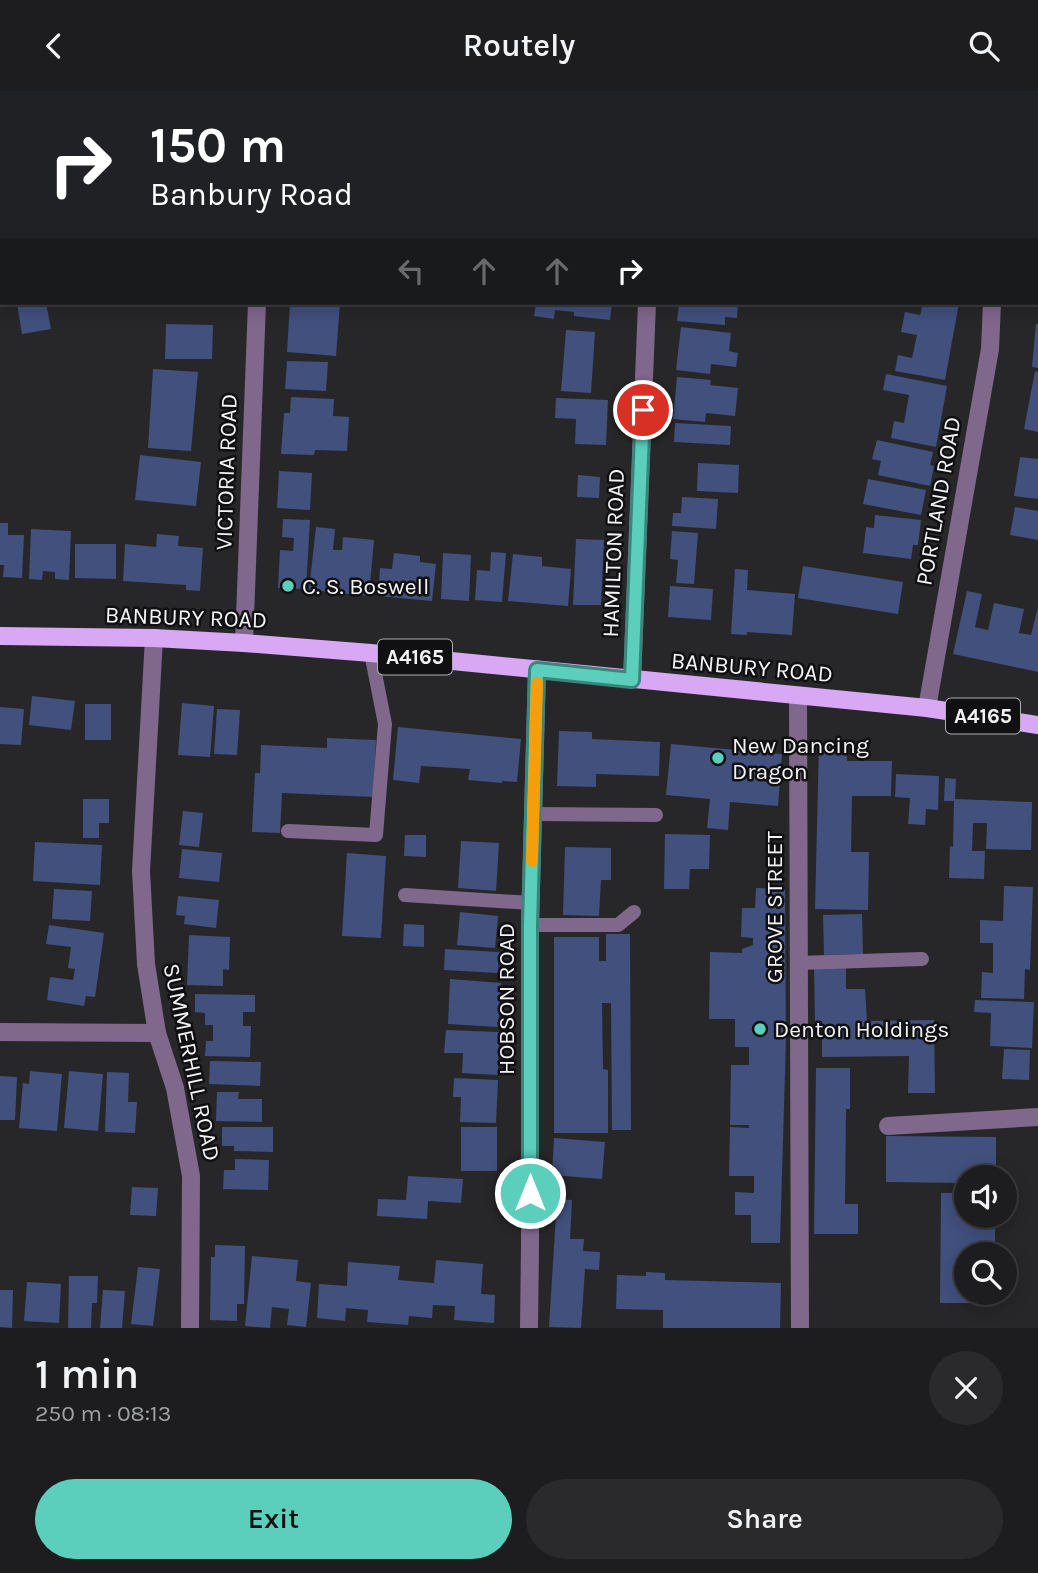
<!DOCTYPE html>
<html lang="en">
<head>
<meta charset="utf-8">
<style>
	body { margin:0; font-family:Karla,sans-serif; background:#2a2a2d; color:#f1f3f6; height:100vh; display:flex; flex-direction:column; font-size:26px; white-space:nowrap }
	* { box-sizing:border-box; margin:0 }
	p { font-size:23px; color:#a0a2a5 }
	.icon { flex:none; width:38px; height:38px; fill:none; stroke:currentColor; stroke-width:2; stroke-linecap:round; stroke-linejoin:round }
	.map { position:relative; height:1237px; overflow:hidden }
	.sheet { display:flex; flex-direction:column; background:#1d1d20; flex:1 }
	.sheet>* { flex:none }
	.guide { position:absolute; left:0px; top:0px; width:1040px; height:214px; box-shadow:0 4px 18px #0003,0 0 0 2px #3b3b3e; background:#202124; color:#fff; overflow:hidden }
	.tools { position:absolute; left:954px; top:1074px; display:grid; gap:14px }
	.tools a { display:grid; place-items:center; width:63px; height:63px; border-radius:50%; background:#1d1d20; box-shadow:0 4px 18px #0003,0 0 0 2px #3b3b3e; font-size:35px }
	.pin { position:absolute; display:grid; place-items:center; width:60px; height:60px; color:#fff; margin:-30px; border:4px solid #fff; border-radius:50%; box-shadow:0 2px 7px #0007 }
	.me { position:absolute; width:77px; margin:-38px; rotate:0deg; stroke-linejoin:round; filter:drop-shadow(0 0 5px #0008) }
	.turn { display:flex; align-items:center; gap:24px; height:147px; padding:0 35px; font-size:32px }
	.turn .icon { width:91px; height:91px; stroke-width:2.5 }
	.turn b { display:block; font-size:49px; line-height:60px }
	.lanes { display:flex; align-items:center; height:66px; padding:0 35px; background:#0003; justify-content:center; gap:35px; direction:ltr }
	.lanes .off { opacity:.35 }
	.round { display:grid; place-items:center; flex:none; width:74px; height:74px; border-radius:37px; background:#2a2a2d }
	.overview { display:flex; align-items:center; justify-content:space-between; height:119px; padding:0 35px }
	h1 { font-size:42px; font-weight:600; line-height:52px }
	.primary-button { display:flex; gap:14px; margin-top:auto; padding:14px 35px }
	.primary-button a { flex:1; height:80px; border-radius:42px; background:#5bcebc; color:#111; font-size:28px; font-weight:600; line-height:80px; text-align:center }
	.primary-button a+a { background:#2a2a2d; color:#f1f3f6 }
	header { display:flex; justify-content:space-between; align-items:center; height:91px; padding:0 35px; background:#1d1d20; font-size:32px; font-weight:600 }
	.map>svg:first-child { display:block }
	.building { fill:#41507d }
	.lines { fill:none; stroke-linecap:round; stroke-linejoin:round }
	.lane { stroke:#80688d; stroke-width:14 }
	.street { stroke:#80688d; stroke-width:18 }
	.primary { stroke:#d9a8f4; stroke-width:18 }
	.route-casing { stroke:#3b867a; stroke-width:18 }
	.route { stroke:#5bcebc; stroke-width:12 }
	.slow { stroke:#f59e0b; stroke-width:12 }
	.poi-dot { fill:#5bcebc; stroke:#101012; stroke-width:2.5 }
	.labels { text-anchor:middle; stroke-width:5; stroke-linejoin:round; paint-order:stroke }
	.shield { fill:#101012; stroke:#afaeb1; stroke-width:2 }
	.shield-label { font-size:21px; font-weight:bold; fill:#f3f2f5 }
	.street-label { font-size:23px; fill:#f3f2f5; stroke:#101012 }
	.poi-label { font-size:23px; fill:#f3f2f5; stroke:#101012; text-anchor:start }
</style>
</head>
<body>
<header><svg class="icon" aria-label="back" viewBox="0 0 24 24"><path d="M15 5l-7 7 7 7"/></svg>Routely<svg class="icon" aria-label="search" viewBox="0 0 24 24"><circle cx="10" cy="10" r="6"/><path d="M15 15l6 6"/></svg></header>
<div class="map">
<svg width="1038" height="1237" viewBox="0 0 1038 1237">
	<rect width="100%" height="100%" fill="#27272a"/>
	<g class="building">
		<polygon points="17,212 46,212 51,238 22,243"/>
		<polygon points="290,212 340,212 336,265 287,261"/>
		<polygon points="536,212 612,212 610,229 574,225 574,221 555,219 554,228 534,225"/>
		<polygon points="679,212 738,212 737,227 725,226 725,234 677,230"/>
		<polygon points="923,212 959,212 945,289 895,280 898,264 912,267 917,244 901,241 905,221 920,224"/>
		<polygon points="166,233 213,234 212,268 165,268"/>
		<polygon points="1036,233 1038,233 1038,277 1032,276"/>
		<polygon points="681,236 731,242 729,260 738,262 736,276 711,273 710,283 676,279"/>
		<polygon points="566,239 595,241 591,302 561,300"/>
		<polygon points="287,270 328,271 326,300 285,298"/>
		<polygon points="153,278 198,281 191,360 148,357"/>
		<polygon points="1035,280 1038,281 1038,341 1024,338"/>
		<polygon points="886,283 947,295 936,356 891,347 894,330 904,332 909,304 883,299"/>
		<polygon points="677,286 711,289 710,294 738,297 735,325 706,322 705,331 673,328"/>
		<polygon points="291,306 334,308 333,325 349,326 347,360 315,359 314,364 281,363 284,322 290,322"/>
		<polygon points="556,307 608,309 606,354 575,353 576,328 555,327"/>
		<polygon points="675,332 731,335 730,354 674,351"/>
		<polygon points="877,349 933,361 930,374 934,375 930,395 878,384 881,370 872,368"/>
		<polygon points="140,364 201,371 196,415 135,409"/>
		<polygon points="1020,366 1038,368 1038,408 1014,405"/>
		<polygon points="698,372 739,374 738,402 697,400"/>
		<polygon points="279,380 312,382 310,419 277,417"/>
		<polygon points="578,384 600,386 599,407 577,406"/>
		<polygon points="868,388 926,399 921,424 863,413"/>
		<polygon points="682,406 718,408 716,438 672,435 673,422 681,422"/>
		<polygon points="1015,416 1038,420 1038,449 1010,444"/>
		<polygon points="875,424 921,429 918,454 913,454 911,468 863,462 866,436 874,437"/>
		<polygon points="283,428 310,429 306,498 278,497 280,459 293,460 294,447 282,446"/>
		<polygon points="0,432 8,432 8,444 24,444 22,487 3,486 4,474 0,474"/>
		<polygon points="316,436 335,438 333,459 342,459 343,446 374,449 369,505 309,499"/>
		<polygon points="31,438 71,440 69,489 55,488 55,481 43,480 42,489 29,488"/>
		<polygon points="672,440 698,442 694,493 676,492 678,469 670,468"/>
		<polygon points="157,443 179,445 178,455 203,457 200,500 186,499 186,494 123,490 125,453 156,456"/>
		<polygon points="576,448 604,449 601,514 573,514"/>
		<polygon points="75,453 116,453 116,488 75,487"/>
		<polygon points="491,461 506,462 502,511 475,509 477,479 490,480"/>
		<polygon points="394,462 420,465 420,471 436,473 432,510 378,505 380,477 392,478"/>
		<polygon points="443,462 471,464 469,510 441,508"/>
		<polygon points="513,463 542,466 542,475 571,478 568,515 508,510"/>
		<polygon points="803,475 903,491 898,523 798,507"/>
		<polygon points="735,478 748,479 747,499 795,503 792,544 747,541 747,544 731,543"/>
		<polygon points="670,495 713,498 711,529 668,526"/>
		<polygon points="967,500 982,503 975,536 988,539 994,512 1024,518 1019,542 1031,544 1038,516 1038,581 953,563"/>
		<polygon points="32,605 75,610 71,639 29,634"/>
		<polygon points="182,612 214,615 210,666 178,664"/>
		<rect x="85" y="613" width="26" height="36"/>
		<polygon points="0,616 24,618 21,654 0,653"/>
		<polygon points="217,618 240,619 237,664 214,663"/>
		<polygon points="398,636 521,648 517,691 502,690 502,692 468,689 470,678 421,675 419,692 393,689"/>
		<polygon points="559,640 592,641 592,648 660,651 659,685 596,683 596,696 557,695"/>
		<polygon points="327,647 376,649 373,706 282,702 280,742 252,741 255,682 260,682 261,654 327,657"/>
		<polygon points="671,653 782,663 778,715 730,711 728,739 707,737 710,708 666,704"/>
		<polygon points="819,653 847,654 847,670 892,670 891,705 852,705 851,761 869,761 868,819 815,818"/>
		<polygon points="896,683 939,685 938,719 926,718 925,734 908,733 910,707 895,706"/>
		<polygon points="945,687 956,688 955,708 1032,711 1031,759 986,758 987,732 973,732 972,760 985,760 984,788 949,787 950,755 953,756 954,710 944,710"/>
		<polygon points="83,708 109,708 109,732 99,732 99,747 83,747"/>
		<polygon points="183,720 203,722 199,756 179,754"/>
		<polygon points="665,743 710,744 709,778 690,778 689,798 664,798"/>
		<polygon points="405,744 426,744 426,766 404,765"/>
		<polygon points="461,750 499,752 496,800 458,797"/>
		<polygon points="35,751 102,754 100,794 33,790"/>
		<polygon points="565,756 611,757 611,789 601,789 599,825 563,824"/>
		<polygon points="182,758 222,762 219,791 179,787"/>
		<polygon points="347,762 386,765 381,847 342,845"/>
		<polygon points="1004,795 1033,796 1030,879 1025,878 1024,908 981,907 982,881 993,882 993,852 980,852 980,829 1003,830"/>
		<polygon points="756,797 785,798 786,948 780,1152 751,1152 751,1124 735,1124 735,1101 754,1102 754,1085 729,1085 730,1036 749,1037 749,1034 730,1034 731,974 749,974 749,956 735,956 735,928 709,928 710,861 742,862 742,858 753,854 753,847 741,846 742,817 755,817"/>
		<polygon points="54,798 92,800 90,830 52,828"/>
		<polygon points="178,805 219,809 216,837 184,833 185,825 176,824"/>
		<polygon points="460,821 498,825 495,857 457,854"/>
		<polygon points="862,823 863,863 824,864 823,824"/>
		<polygon points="404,833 424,834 424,856 403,855"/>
		<polygon points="49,834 104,842 95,906 86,905 84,915 47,909 50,886 73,889 75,878 68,877 71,856 46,853"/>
		<polygon points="606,843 630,843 631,1039 612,1039 611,912 602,912 603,978 608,979 608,1042 554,1042 554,846 599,846 599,870 606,870"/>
		<polygon points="189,844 230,846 229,879 223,878 223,895 187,894"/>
		<polygon points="445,858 499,861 498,882 444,879"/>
		<polygon points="814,875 846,875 846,898 865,898 867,930 934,929 935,1002 908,1002 909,965 822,966 822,930 815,930"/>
		<polygon points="450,888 501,892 498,936 448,933"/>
		<polygon points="195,903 255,904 255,921 243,921 243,935 251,935 250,966 205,965 206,950 213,950 213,934 205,934 205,922 195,921"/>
		<polygon points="975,909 1034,911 1032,957 990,955 991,922 974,921"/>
		<polygon points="446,939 499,941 498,984 462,982 463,962 444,962"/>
		<polygon points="1004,958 1030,959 1029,989 1002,988"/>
		<polygon points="210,970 261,971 260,995 209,993"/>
		<polygon points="816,977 850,977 850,1018 846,1018 845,1113 858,1113 858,1143 814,1143"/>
		<polygon points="30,980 62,983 57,1040 19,1037 23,992 29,993"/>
		<polygon points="69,980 103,983 98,1040 64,1037"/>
		<polygon points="107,981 129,982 128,1011 137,1011 135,1042 105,1041"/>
		<polygon points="0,985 17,986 15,1029 0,1029"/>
		<polygon points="454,987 498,989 496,1032 460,1031 461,1006 453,1006"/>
		<polygon points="217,1001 239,1001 238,1008 262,1008 262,1031 216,1030"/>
		<polygon points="222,1036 273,1036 273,1061 234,1060 234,1055 222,1055"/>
		<rect x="461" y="1036" width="36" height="44"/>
		<polygon points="886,1045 996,1046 996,1087 966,1087 966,1125 995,1125 995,1164 966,1164 966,1202 994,1202 994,1212 940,1212 941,1102 963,1102 963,1092 886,1091"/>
		<polygon points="554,1047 605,1051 602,1088 552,1084"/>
		<polygon points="235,1068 269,1069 268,1099 223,1098 224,1079 235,1079"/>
		<polygon points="408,1085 463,1088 461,1112 428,1110 427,1128 377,1125 378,1108 406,1109"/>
		<polygon points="132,1096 158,1097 156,1125 130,1124"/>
		<polygon points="557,1108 572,1109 570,1148 584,1148 583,1160 600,1161 599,1179 585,1178 581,1237 549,1236"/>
		<polygon points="215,1154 245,1155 244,1213 237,1213 237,1230 210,1229 211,1166 215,1166"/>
		<polygon points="252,1165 298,1169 296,1190 311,1192 306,1236 287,1234 289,1218 272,1216 270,1237 245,1235"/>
		<polygon points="436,1169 483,1173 481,1203 495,1204 494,1232 454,1229 455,1215 433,1214 432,1227 409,1225 408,1234 367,1231 368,1219 346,1217 345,1230 317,1227 319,1193 347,1195 348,1171 400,1175 398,1189 434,1192"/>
		<polygon points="138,1176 160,1178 153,1235 131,1233"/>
		<polygon points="646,1181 665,1182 665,1189 781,1192 780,1237 663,1237 663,1219 616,1218 617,1184 646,1185"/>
		<polygon points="69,1185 98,1185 97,1212 92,1212 91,1237 68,1237"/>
		<polygon points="27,1191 61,1193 59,1232 24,1230"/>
		<polygon points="0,1199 13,1199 12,1237 0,1236"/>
		<polygon points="103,1199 125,1200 122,1237 100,1237"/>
	</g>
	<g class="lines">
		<g class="lane">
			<polyline points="533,723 656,724"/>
			<polyline points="288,740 376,744 385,633 371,562"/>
			<polyline points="405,804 531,812"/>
			<polyline points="530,834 618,834 634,821"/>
			<polyline points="799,872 922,868"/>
		</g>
		<g class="street">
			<polyline points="264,2 264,0"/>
			<polyline points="655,2 655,0"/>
			<polyline points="1000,2 1000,0"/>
			<polyline points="154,547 141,780 146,873 157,942 175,997 191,1085 190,1237"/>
			<polyline points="244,552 257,212"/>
			<polyline points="632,589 647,212"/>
			<polyline points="798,605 800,1237"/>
			<polyline points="927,617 990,258 992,212"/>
			<polyline points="0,941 157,942"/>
			<polyline points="888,1035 1038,1026"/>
			<polyline points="529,1237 530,1155 530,834 537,578"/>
		</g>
		<polyline class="primary" points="0,545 154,547 244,552 371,562 927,617 1038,634"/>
	</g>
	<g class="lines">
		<g class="route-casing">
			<polyline id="route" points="530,1102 530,834 537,579 632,589 643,319"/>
		</g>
		<use href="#route" class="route"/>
		<polyline class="slow" points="532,770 537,592"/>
	</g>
	<g class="poi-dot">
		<circle cx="288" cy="495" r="7"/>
		<circle cx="718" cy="667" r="7"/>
		<circle cx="760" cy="938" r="7"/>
	</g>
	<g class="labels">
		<g class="shield">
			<rect x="378" y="548.5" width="74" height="35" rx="5"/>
			<rect x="946" y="607.5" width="74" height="35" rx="5"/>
		</g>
		<g class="shield-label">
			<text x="415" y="573">A4165</text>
			<text x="983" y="632">A4165</text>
		</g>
		<g class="street-label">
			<text transform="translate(226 381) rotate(-88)" y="8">VICTORIA ROAD</text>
			<text transform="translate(938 410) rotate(-80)" y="8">PORTLAND ROAD</text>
			<text transform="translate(613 462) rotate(-88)" y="8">HAMILTON ROAD</text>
			<text transform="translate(186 526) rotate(2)" y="8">BANBURY ROAD</text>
			<text transform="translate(752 576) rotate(5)" y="8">BANBURY ROAD</text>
			<text transform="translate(774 816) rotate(-90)" y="8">GROVE STREET</text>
			<text transform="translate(506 908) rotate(-90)" y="8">HOBSON ROAD</text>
			<text transform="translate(192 971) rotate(78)" y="8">SUMMERHILL ROAD</text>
		</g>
		<g class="poi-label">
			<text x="302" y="503">C. S. Boswell</text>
			<text x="732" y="662">New Dancing<tspan x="732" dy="26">Dragon</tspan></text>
			<text x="774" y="946">Denton Holdings</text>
		</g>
	</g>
</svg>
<div class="tools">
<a><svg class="icon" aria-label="sound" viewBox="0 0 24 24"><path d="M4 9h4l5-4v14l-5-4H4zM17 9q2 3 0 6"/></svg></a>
<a><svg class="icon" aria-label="search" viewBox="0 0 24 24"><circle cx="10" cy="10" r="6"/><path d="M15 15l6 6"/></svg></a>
</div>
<div class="pin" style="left:643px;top:319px;background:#d93025"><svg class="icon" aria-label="arrive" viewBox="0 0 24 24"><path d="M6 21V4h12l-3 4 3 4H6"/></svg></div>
<svg class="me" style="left:530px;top:1102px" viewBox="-20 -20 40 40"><circle r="17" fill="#5bcebc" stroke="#fff" stroke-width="3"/><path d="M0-11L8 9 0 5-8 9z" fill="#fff"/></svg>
<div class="guide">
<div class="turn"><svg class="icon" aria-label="right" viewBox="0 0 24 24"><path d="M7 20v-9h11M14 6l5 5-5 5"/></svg><div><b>150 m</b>Banbury Road</div></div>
<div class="lanes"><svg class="icon off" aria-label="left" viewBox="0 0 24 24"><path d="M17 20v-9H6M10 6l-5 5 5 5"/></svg><svg class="icon off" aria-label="ahead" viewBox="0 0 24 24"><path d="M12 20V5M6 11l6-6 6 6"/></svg><svg class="icon off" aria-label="ahead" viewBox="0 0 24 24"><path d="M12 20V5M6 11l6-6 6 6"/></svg><svg class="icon" aria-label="right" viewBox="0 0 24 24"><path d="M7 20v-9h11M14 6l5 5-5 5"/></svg></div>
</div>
</div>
<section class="sheet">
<div class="overview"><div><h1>1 min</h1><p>250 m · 08:13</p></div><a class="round"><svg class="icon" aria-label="close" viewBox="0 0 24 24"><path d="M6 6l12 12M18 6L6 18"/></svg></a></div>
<div class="primary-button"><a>Exit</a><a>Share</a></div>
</section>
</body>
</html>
